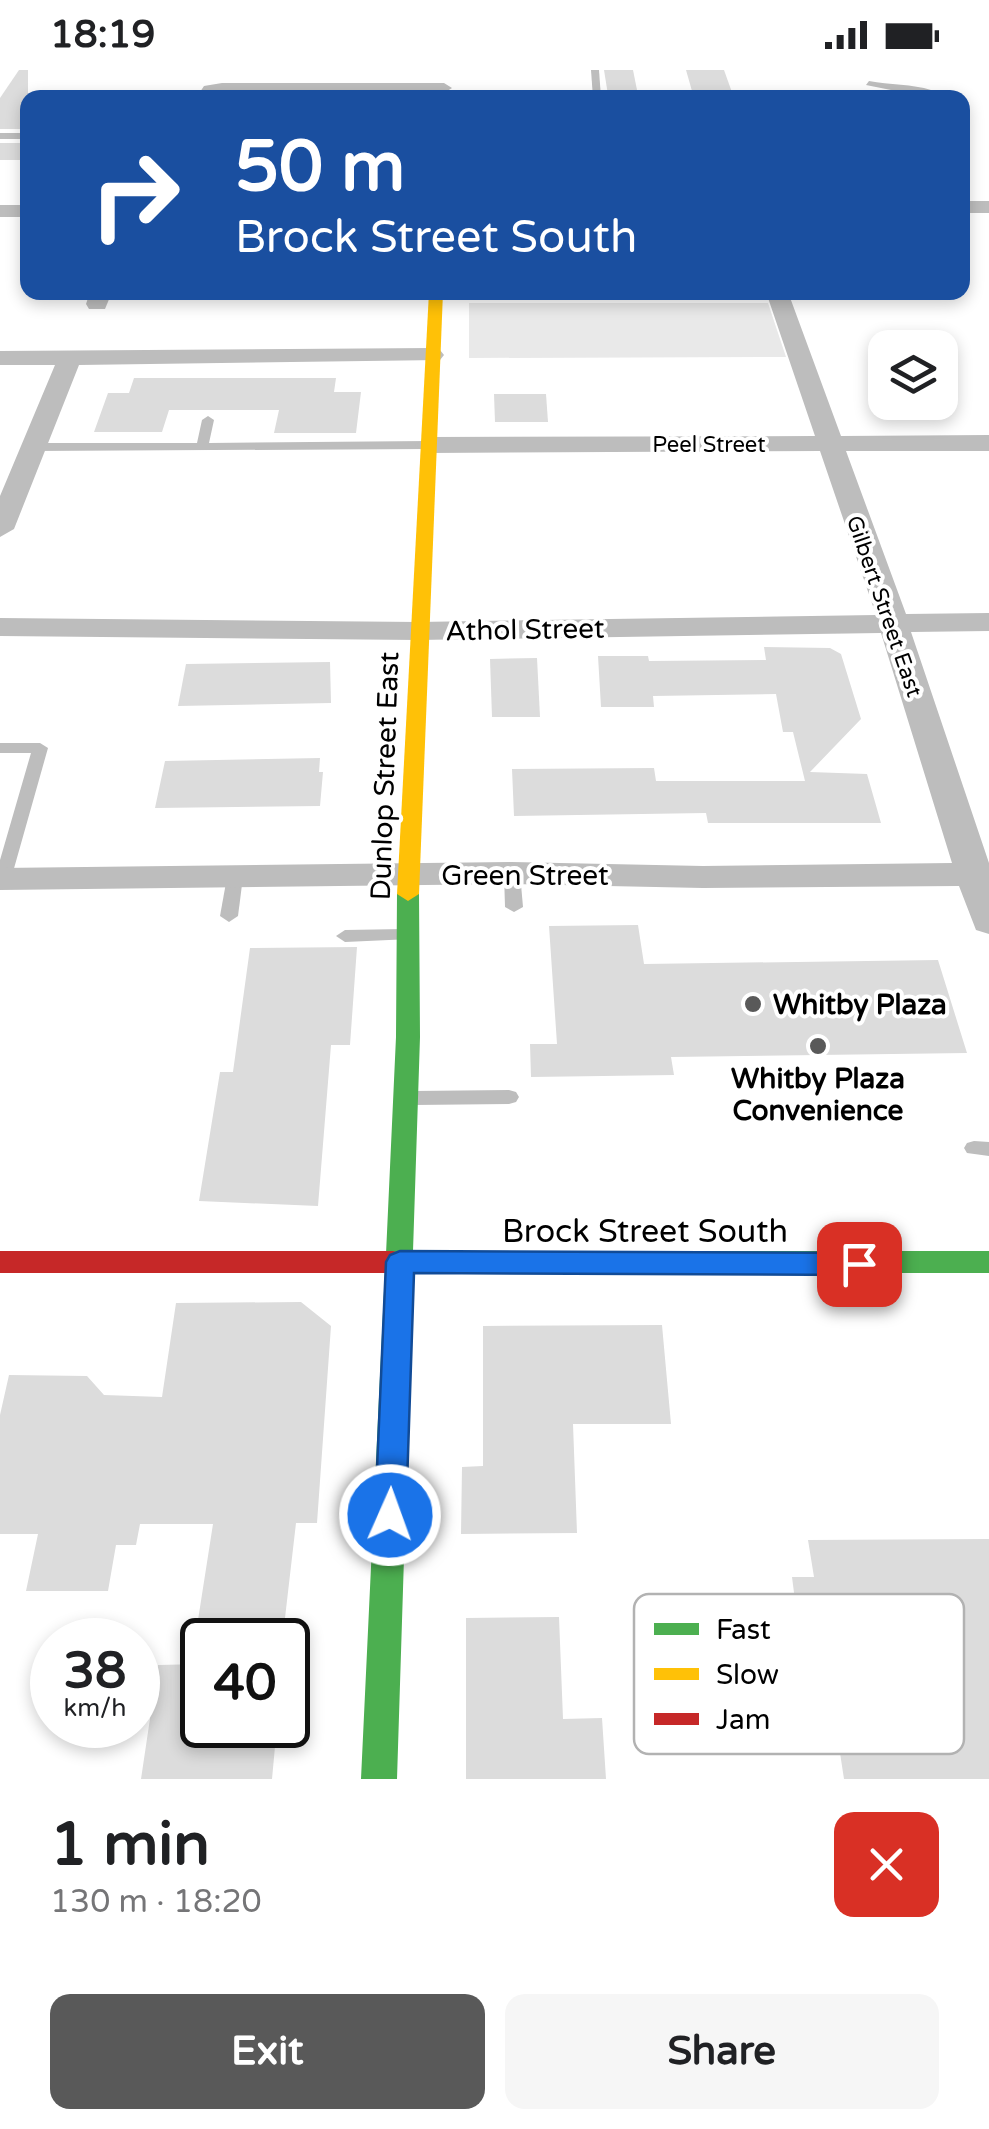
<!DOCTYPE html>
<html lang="en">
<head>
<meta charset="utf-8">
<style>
	body { margin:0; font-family:"Varela Round",sans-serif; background:#f6f6f6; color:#202124; height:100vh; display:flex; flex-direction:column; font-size:38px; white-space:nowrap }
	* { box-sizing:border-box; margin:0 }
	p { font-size:32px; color:#757577 }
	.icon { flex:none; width:55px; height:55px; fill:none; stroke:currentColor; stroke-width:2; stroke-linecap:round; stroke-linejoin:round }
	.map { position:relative; height:1709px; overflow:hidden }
	.side { display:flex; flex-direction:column; background:#fff; flex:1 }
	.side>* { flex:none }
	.guide { position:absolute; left:20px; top:20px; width:950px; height:210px; border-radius:20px; box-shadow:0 5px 15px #0003; background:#1a4fa0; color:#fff; overflow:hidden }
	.buttons { position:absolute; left:868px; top:260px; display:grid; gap:20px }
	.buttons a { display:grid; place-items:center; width:90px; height:90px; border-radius:20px; background:#fff; box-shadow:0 5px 15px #0003; font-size:50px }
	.speed { position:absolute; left:30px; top:1548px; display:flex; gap:20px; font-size:50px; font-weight:700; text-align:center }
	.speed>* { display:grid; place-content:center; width:130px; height:130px; border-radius:50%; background:#fff; box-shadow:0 5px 15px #0003; line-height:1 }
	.speed small { font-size:25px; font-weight:400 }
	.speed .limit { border:5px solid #111; border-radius:15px; background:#fff; color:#111 }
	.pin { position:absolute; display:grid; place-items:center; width:85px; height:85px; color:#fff; margin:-42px; border-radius:20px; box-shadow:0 5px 15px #0006 }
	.me { position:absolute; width:110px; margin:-55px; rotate:2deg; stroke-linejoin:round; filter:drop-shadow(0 0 8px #0008) }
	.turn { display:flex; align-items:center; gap:35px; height:210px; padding:0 50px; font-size:45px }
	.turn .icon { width:130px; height:130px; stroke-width:2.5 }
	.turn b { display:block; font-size:70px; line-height:85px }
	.round { display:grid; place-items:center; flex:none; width:105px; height:105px; border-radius:20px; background:#f6f6f6 }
	.summary { display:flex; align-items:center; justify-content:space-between; height:170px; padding:0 50px }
	h1 { font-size:60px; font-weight:800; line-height:75px }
	.button { display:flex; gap:20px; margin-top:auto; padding:20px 50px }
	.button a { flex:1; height:115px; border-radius:20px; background:#595959; color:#fff; font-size:40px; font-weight:800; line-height:115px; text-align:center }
	.button a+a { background:#f6f6f6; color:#202124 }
	.status { display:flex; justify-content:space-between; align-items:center; height:70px; padding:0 50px; background:#fff; direction:ltr }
	.status svg { height:28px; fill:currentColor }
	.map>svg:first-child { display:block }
	.green { fill:#e9e9e9 }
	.building { fill:#dcdcdc }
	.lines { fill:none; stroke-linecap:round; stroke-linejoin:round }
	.lane { fill:#bdbdbd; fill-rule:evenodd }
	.street { fill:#bdbdbd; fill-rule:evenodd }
	.fast { fill:#4caf50; fill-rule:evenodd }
	.slow { fill:#ffc107; fill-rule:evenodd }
	.jam { fill:#c62828; fill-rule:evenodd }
	.route { fill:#1a73e8; stroke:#114b97; stroke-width:2.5 }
	.poi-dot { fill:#595959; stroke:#fff; stroke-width:4 }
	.labels { text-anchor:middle; stroke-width:8; stroke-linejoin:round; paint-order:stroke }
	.far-street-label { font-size:22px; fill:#000; stroke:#fff }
	.street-label { font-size:28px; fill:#000; stroke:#fff }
	.poi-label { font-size:28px; font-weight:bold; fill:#000; stroke:#fff; text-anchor:start }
	.near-street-label { font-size:32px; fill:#000; stroke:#fff }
	.key { fill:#fff; stroke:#b2b2b2; stroke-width:2.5 }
	.key-label { font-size:28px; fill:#000 }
</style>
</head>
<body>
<div class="status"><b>18:19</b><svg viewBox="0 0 49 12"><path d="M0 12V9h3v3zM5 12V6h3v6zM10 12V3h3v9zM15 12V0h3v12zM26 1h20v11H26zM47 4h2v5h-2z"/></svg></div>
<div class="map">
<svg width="989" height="1709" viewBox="0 0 989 1709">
	<rect width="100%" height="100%" fill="#fff"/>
	<polygon class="green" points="469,233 768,233 786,287 469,288"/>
	<g class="building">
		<polygon points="19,0 28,0 28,59 0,59 0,28"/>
		<polygon points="604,0 633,0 638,25 608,25"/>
		<polygon points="686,0 724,0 734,28 694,28"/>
		<rect x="0" y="73" width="28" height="17"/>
		<polygon points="134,308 336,308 334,322 361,322 356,363 274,363 279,340 169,340 162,362 94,362 108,323 129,323"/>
		<polygon points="494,324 546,324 548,352 495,352"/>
		<polygon points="764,577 830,578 841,584 861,649 810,702 867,704 881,753 708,753 706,743 514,746 512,699 654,698 656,711 805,711 793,662 783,662 776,624 653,626 654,637 601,637 598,586 648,586 649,591 766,590"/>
		<polygon points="537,588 540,647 492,647 490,589"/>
		<polygon points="330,592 331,633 178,636 186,594"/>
		<polygon points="320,688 319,702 323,702 320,736 155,738 165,691"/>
		<polygon points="638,855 644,894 938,890 967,983 671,987 674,1005 531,1007 530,974 557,974 549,856"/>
		<polygon points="357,877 350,975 331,975 318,1136 199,1131 220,1002 233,1002 250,878"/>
		<polygon points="301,1232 331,1256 317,1453 296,1453 285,1548 198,1550 213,1454 140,1454 136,1475 116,1475 108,1521 26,1521 38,1464 0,1464 0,1345 9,1305 87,1306 104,1325 162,1327 176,1233"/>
		<polygon points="662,1255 671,1354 573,1354 577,1463 461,1464 462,1397 483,1396 483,1256"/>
		<polygon points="989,1469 989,1709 844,1709 819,1546 797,1546 792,1507 814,1507 808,1470"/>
		<polygon points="559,1547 563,1649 602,1648 606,1709 466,1709 466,1548"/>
		<polygon points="202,1594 202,1655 277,1655 272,1709 141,1709 158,1595"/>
	</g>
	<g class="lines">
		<g class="lane">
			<polygon points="591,0 599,0 601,28 593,28"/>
			<path d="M869,11C889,15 913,14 931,20L925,28H917L921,22L903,21L901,28H893L896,21L866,15Z"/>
			<rect x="0" y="63" width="28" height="6"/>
			<polygon points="208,346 214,350 209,373 428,371 434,375 428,379 34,381 28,377 34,373 197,373 202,350"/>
			<polygon points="0,673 40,673 48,678 11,809 3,814 0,814 0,790 31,683 0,683"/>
			<polygon points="512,798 520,803 523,837 514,842 505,837 504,803"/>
			<polygon points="235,802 243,807 238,846 229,852 220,846 227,807"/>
			<polygon points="405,859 411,861 414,865 411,869 345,872 336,866 345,860"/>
			<polygon points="509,1020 516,1022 519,1027 516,1032 509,1034 414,1035 407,1033 404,1028 407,1023 414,1021"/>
			<polygon points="974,1071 989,1072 989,1086 967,1083 964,1078 967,1073"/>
		</g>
		<g class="street">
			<polygon points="222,13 444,13 452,18 444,23 222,23 196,28 204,16"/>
			<rect x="962" y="131" width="27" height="12"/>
			<rect x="0" y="135" width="28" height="12"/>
			<polygon points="90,222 112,222 105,239 89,239 86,234"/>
			<polygon points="766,222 788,222 841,366 989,365 989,381 846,381 906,544 989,543 989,561 911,562 989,793 989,864 976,860 959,816 703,818 512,814 0,820 0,798 512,792 703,796 952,793 881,563 418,570 0,566 0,548 418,552 876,545 820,381 428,383 415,375 428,367 815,366"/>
			<polygon points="432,278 440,280 444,285 440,290 79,295 14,459 0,467 0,426 55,295 0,295 0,281"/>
		</g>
		<polygon class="fast" points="408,817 419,824 420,967 413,1181 989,1181 989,1203 413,1203 397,1709 361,1709 385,1200 379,1192 386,1184 396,967 397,824"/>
		<polygon class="slow" points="429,222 443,222 419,824 408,831 397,824"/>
		<polygon class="jam" points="0,1181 393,1181 403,1184 407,1192 403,1200 393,1203 0,1203"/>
	</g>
	<polygon class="route" points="400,1181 859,1183 869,1186 873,1194 869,1202 859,1205 414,1203 406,1445 402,1455 390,1459 379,1455 375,1445 386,1192 390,1185"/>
	<g class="poi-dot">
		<circle cx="753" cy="934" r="10"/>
		<circle cx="818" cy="976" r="10"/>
	</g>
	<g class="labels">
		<g class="far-street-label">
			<text x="709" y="382">Peel Street</text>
			<text transform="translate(885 536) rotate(71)" y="8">Gilbert Street East</text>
		</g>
		<g class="street-label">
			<text transform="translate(525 559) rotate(-1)" y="10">Athol Street</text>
			<text transform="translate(384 706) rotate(-88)" y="10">Dunlop Street East</text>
			<text x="525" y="815">Green Street</text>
		</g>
		<g class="poi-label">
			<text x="773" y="944">Whitby Plaza</text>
			<text x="818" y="1018" text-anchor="middle">Whitby Plaza<tspan x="818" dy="32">Convenience</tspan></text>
		</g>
		<g class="near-street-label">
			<text x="645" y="1172">Brock Street South</text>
		</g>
	</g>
	<rect x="634" y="1524" width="330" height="160" rx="15" class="key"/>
	<rect x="654" y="1553" width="45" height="12" fill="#4caf50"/>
	<rect x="654" y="1598" width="45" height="12" fill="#ffc107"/>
	<rect x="654" y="1643" width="45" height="12" fill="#c62828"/>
	<g class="key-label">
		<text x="716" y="1569">Fast</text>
		<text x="716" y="1614">Slow</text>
		<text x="716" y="1659">Jam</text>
	</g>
</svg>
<div class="buttons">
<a><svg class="icon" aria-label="layers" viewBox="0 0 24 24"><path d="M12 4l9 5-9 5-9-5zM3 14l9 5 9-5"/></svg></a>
</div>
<div class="speed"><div>38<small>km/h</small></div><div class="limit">40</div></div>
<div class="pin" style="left:859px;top:1194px;background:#d93025"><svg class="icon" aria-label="arrive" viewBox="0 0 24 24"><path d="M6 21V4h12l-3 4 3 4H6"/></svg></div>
<svg class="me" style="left:390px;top:1445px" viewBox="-20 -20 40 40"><circle r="17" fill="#1a73e8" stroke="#fff" stroke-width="3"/><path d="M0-11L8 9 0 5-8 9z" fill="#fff"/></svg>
<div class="guide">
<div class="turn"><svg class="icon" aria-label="right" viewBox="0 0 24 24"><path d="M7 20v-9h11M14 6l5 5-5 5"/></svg><div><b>50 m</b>Brock Street South</div></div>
</div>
</div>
<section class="side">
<div class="summary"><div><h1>1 min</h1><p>130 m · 18:20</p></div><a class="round" style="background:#d93025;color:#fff"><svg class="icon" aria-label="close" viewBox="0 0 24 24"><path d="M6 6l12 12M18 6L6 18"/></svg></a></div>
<div class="button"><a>Exit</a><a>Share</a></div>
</section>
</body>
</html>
